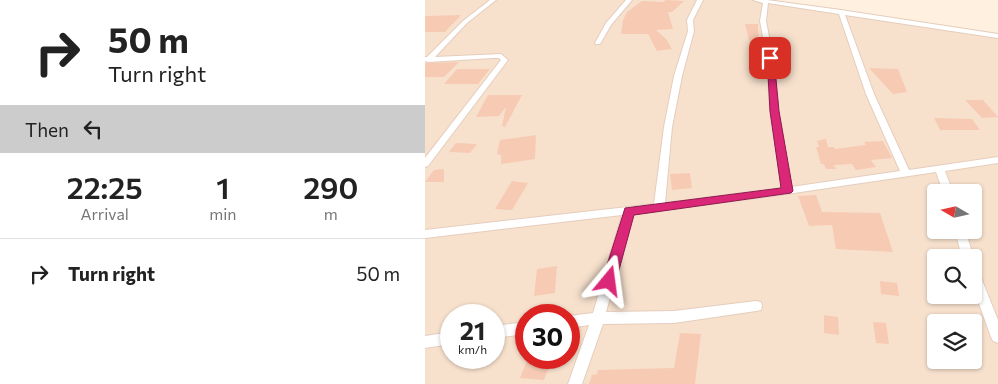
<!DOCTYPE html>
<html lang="en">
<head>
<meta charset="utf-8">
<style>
	body { margin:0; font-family:Commissioner,sans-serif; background:#f6f6f6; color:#222; height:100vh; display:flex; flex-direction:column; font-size:19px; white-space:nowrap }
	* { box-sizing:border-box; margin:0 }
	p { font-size:16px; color:#767676 }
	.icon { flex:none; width:28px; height:28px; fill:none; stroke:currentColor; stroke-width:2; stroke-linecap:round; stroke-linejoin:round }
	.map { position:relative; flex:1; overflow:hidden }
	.sheet { display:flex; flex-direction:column; background:#fff; width:425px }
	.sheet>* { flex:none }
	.top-card { background:#fff; color:#222; overflow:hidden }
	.needle { width:32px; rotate:279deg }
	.fabs { position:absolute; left:502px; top:184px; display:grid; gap:10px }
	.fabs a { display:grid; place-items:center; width:55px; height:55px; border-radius:5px; background:#fff; box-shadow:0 1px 4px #0004; font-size:25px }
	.speed { position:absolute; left:15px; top:304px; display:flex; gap:10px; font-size:25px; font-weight:700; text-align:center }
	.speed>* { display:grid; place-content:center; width:65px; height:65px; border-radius:50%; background:#fff; box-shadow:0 1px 4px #0004; line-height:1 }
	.speed small { font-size:12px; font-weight:400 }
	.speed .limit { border:8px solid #d22; background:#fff; color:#111 }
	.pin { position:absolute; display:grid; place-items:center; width:42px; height:42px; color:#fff; margin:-21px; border-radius:10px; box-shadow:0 2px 8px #0006 }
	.me { position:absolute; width:55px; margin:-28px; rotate:16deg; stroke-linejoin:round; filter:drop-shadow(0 0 4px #0008) }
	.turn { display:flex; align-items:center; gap:18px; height:105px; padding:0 25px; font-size:22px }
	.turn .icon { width:65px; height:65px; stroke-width:2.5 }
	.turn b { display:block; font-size:35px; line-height:42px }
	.then { display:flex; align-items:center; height:48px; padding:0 25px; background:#0003; gap:10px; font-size:19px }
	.eta { display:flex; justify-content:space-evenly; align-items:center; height:85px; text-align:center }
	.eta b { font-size:30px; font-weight:600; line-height:35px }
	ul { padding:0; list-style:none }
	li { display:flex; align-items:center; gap:15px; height:70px; padding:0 25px; border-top:1px solid #e0e0e0 }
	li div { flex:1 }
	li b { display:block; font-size:19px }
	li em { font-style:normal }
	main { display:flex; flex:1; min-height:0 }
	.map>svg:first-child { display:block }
	.residential { fill:#f7e1cd; fill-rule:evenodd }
	.building { fill:#f7cab4 }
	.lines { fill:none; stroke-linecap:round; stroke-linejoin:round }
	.street-casing { stroke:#e5cdbd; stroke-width:2 }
	.street { fill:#fff; fill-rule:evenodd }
	.route { fill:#db2777; stroke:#8e194d }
</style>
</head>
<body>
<main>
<section class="sheet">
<div class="top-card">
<div class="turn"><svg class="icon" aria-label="right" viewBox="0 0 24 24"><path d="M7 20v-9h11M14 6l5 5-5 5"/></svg><div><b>50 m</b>Turn right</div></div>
<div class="then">Then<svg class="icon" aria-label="left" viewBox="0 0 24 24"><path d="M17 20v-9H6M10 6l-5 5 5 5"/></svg></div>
</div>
<div class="eta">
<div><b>22:25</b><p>Arrival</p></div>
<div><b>1</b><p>min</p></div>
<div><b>290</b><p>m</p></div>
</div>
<ul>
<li><svg class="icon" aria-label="right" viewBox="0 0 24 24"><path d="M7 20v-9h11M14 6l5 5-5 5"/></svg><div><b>Turn right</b></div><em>50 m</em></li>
</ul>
</section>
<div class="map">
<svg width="573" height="384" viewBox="0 0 573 384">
	<rect width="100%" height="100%" fill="#fff0df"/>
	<path class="residential" d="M0,0H346L573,33V384H0ZM511,192H549V230H511ZM511,258H549V295H511ZM26,315H69V358H26ZM101,315H144V358H101ZM511,322H549V360H511Z"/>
	<g class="building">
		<polygon points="241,0 259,1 247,12 243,12 248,29 231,30 241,39 247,49 232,51 223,34 196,34 198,20 202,12 217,1 238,2"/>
		<polygon points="36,15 20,32 0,32 0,16"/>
		<polygon points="320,24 333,24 334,61 330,62"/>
		<polygon points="34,62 19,77 0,77 0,63"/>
		<polygon points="444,68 473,69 482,92 468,94"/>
		<polygon points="32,69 65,69 53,84 19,84"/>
		<polygon points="63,95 97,95 80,127 77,126 81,107 74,116 51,117"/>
		<polygon points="540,100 558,100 573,117 557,118"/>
		<polygon points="509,118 547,119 555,130 515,130"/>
		<polygon points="111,135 110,159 76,164 76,155 72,154 75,140"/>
		<polygon points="401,139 403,147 409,147 410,149 441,145 439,142 458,141 467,158 446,160 451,167 431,170 427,164 409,165 411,169 401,169 399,164 396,164 391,147 394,147 392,141"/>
		<polygon points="31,143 52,144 45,153 24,152"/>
		<polygon points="19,169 19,182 0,182 9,170"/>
		<polygon points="265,173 267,188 247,190 245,174"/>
		<polygon points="87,181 103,183 87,210 70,209"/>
		<polygon points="391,195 397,212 455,213 468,252 411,249 407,225 384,226 373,196"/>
		<polygon points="132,266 130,293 109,296 112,269"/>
		<polygon points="455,281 472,283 474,296 456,294"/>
		<polygon points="399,315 413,317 414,335 399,333"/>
		<polygon points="448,322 461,323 464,344 451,343"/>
		<polygon points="255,333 276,334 270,384 164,384 167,375 172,374 173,370 249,368"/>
		<polygon points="103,358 127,358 119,380 95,378"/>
	</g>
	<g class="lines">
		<g class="street-casing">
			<g id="street">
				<polygon points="65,0 71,0 42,23 10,57 76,54 83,60 3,166 0,167 0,158 76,60 74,58 68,58 3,62 0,61 0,57 2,57 38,21"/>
				<polygon points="201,0 207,0 186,25 175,44 171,44 170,43 181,23"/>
				<path d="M272,0H278L268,20L269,31L257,76L247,127L240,203L357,188L345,111L342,58L335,21L338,3L328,0H342L416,10L573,34V38L420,15L449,94L484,170L573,157V163L520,171L528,192H518L511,172L362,194L208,214L181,312L249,311L331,301L336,302L337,306L336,310L331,311L249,323L178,324L157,384H143L164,325L144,328V316L168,313L197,215L0,238V230L229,204L239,127L249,76L263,31L262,20ZM343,3L414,14L441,94L475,171L366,187L353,111L348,58L341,21Z"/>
				<polygon points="530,230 540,230 549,258 537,258"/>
				<polygon points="549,270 553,272 555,275 573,320 573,343 568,341 566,337 549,290"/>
				<polygon points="101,322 101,334 69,338 69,326"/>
				<polygon points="26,332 26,344 0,348 0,336"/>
			</g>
		</g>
		<use href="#street" class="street"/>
	</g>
	<polygon class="route" points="342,56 349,58 354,111 368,191 366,193 209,215 191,281 189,285 184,287 179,285 177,281 200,208 356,188 345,111"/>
</svg>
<div class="fabs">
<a><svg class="needle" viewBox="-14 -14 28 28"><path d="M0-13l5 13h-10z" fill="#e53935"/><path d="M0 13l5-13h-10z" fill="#767676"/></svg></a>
<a><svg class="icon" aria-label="search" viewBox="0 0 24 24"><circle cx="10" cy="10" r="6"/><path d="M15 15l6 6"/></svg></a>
<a><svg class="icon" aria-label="layers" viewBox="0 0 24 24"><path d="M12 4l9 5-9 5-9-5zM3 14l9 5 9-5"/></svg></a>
</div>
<div class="speed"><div>21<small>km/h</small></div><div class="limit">30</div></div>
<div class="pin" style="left:345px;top:58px;background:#d93025"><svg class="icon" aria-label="arrive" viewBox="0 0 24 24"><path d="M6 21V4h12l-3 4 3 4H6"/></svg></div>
<svg class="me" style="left:184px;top:281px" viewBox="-20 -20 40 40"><path d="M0-17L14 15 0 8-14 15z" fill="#db2777" stroke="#fff" stroke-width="4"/></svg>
</div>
</main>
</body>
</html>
